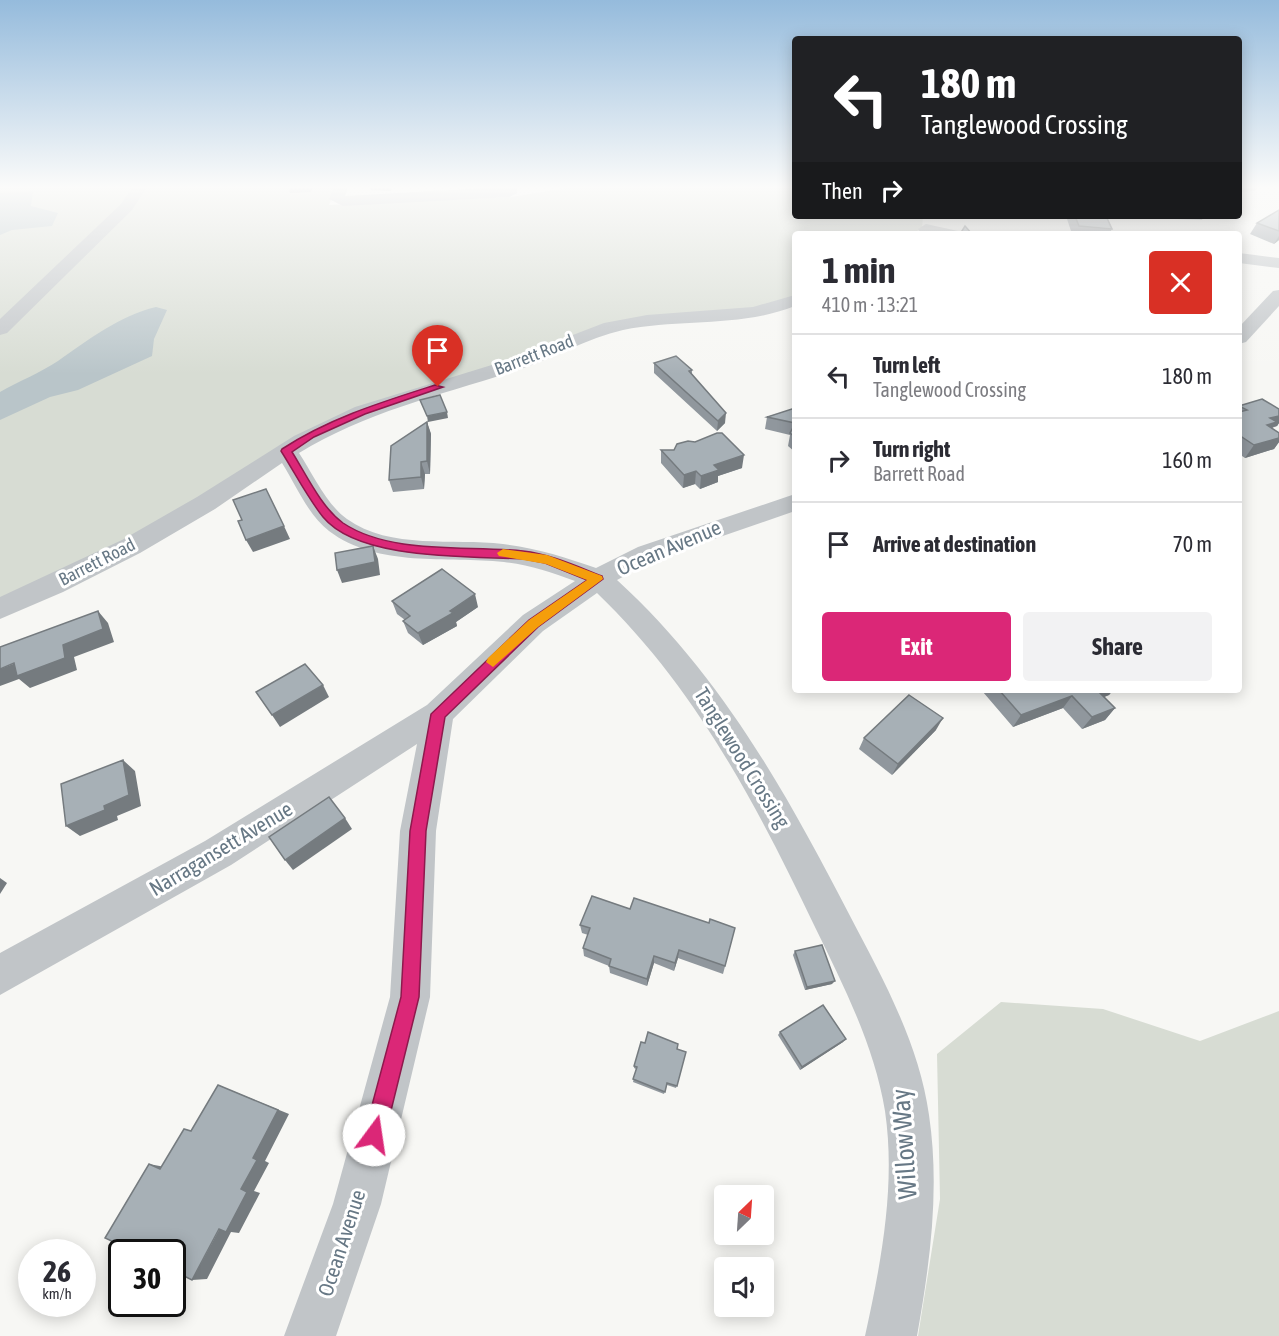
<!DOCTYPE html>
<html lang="en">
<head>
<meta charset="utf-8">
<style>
	body { margin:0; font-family:"Asap Condensed",sans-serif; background:#f2f2f3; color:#2b2b33; height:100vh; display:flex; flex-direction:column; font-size:22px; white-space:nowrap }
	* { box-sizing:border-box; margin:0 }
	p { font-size:20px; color:#7c7c81 }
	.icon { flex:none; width:33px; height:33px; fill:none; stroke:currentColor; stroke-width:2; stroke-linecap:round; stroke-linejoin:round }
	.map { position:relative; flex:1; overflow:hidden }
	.details { position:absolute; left:792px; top:231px; width:450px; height:462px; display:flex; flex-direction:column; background:#fff; border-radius:6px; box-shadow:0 3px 15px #0003 }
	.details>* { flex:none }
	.top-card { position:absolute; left:792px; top:36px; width:450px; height:183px; border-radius:6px; box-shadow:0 3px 15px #0003; background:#202124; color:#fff; overflow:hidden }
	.needle { width:39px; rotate:25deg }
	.tools { position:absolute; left:714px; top:1185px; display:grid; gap:12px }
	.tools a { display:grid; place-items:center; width:60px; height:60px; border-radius:6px; background:#fff; box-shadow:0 3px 15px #0003; font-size:30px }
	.speed { position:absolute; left:18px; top:1239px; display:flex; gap:12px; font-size:30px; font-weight:700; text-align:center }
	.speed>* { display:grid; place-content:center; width:78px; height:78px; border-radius:50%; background:#fff; box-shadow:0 3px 15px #0003; line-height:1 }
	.speed small { font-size:15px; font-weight:400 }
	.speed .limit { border:3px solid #111; border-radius:9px; background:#fff; color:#111 }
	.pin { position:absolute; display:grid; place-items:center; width:51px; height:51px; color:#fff; margin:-62px -26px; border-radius:50% 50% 50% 0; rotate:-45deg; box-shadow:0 0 6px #0007 }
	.pin .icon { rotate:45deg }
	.me { position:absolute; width:66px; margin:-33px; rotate:14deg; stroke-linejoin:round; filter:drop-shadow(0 0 4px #0008) }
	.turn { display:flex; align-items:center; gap:21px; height:126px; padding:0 30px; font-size:27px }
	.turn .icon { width:78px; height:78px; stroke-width:2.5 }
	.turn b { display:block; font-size:42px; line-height:51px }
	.then { display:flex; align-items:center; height:57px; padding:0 30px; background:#0003; gap:12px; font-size:22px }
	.round { display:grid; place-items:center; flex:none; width:63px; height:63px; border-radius:6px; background:#f2f2f3 }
	.overview { display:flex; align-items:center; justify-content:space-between; height:102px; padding:0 30px }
	h1 { font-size:36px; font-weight:700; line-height:45px }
	.action { display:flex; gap:12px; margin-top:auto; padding:12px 30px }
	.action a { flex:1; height:69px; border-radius:6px; background:#db2777; color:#fff; font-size:24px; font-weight:700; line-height:69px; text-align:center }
	.action a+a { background:#f2f2f3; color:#2b2b33 }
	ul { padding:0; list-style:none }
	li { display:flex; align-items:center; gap:18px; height:84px; padding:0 30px; border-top:2px solid #e1e1e2 }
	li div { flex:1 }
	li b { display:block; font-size:22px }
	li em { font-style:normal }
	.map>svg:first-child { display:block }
	.green { fill:#d7dcd3 }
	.water { fill:#b9c5c9 }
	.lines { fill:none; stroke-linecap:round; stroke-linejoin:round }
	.minor { fill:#c1c5c8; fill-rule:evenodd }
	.wall { fill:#90979d }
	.shaded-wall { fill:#757b7f }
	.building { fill:#a7b0b6; stroke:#757b7f; stroke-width:1.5 }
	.route { fill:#db2777; stroke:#8e194d; stroke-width:1.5 }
	.slow { fill:#f59e0b }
	.labels { text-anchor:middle; stroke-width:6; stroke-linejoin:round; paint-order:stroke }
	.far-street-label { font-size:18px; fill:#677885; stroke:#fff }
	.street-label { font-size:21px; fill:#677885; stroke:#fff }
	.near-street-label { font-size:26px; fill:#677885; stroke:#fff }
</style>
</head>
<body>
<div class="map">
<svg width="1279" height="1336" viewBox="0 0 1279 1336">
	<rect width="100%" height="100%" fill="#f7f7f4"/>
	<g class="green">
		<polygon points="0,187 336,187 329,205 511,197 573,187 795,187 795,216 923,216 922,228 912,234 795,234 795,300 772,310 628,324 336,424 0,609"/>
		<polygon points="1001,1002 1103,1009 1200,1041 1279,1011 1279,1336 918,1336 940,1199 937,1054"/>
	</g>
	<g class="water">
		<polygon points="33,191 31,206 58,213 52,226 12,230 0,235 0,193"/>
		<path d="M156,307L167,310L154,339L152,356L78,390L50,397L0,420V392C19,381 40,373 58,361C88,340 119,316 156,307Z"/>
	</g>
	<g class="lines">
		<g class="minor">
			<polygon points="133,187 147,187 132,210 7,333 0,335 0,319 121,204"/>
			<polygon points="334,187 348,187 345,196 503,187 517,187 517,193 510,197 343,206 329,199"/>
			<polygon points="1239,187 1261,187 1254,191 1239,192"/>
			<polygon points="926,224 958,231 960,234 920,232 918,229"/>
			<polygon points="1239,253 1279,258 1279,268 1239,263"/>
			<polygon points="1279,290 1279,306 1246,342 1239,344 1239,327 1273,291"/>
			<path d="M795,295V306C739,328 681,318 623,330C588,338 555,357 521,369C445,394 368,411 299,453C313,474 326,504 347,519C390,550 453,538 503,544C536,548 565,557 596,568L638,547L795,494V511L656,559L617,580C720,674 786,792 849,914C882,977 919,1043 929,1115C940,1189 930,1263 917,1336H865C881,1263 896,1186 885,1111C874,1044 843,985 814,925C756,804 695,687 597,593L543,631L453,719L436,831L430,997L381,1204L336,1336H284L333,1204L390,997L400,831L417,744L231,865L0,995V953L205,841L427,705L523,615L575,581C551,572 529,565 504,562C447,556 378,568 329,531C308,515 296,485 282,463L215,509L140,553L63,592L0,619V597L122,540L197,497L294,436L355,407L508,360L604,323L647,315L753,307Z"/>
		</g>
	</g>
	<g class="wall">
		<polygon points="288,187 313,187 311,192 290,193"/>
		<polygon points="370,187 392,187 391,191 371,190"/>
		<polygon points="1279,210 1279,240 1274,244 1250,234 1257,223"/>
		<polygon points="1066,216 1106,216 1112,229 1109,234 1072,234"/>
		<polygon points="1172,216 1204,216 1202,220 1174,219"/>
		<polygon points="654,363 692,370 692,374 725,423 717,431 654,373"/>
		<polygon points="1239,406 1279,409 1279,423 1277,426 1272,428 1279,433 1279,442 1274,449 1245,458 1239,454"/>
		<polygon points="795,408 795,452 788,446 790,435 765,429 767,417"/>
		<polygon points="427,422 431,434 430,474 425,474 424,489 393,492 389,480"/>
		<polygon points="661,450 742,468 718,476 718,482 700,489 695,484 683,488 661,463"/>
		<polygon points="392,601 478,607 456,622 457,626 423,645 408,633 403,621 405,620 397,614"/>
		<polygon points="984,690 1113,690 1109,695 1104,697 1115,708 1105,720 1082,729 1063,708 1013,727 983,692"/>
		<polygon points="936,730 892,775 859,749 864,738"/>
		<polygon points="630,909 735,928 723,974 678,958 674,971 654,963 647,986 610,973 609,966 584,956 583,948 588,935 582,933 580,925"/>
		<polygon points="795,951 832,984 805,990 793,955"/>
		<polygon points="780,1032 843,1042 800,1070 778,1035"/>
		<polygon points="645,1043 677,1049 686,1052 676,1088 667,1085 664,1094 633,1082 636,1069 634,1068 634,1066"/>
	</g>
	<g class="shaded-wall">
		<polygon points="1279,236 1279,240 1274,244"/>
		<polygon points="447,412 448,418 428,422 427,416"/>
		<polygon points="726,413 725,423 717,431 718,421"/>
		<polygon points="1279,416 1279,423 1277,426 1273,427 1267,435 1257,438 1270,418"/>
		<polygon points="427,422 431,434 430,474 427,461"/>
		<polygon points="1279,438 1279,442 1274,449 1245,458 1254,445"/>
		<polygon points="744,455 742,468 718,476 718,482 700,489 701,476 714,465"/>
		<polygon points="421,462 425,474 424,489 421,477"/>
		<polygon points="696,471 695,484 683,488 684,475"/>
		<polygon points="284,526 290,539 253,552 246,540"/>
		<polygon points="373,546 378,559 380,575 342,583 337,570"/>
		<polygon points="475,594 478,607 456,622 457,626 423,645 418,633"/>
		<polygon points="98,611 108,623 114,642 74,657 77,670 30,688 19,679 0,686 0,669 63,645"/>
		<polygon points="323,685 329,697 280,727 272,715"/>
		<polygon points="1101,690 1113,690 1109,695 1089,703 1098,691"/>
		<polygon points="1072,696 1063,708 1013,727 1021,715"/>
		<polygon points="1115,708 1105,720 1082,729 1092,717"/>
		<polygon points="943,718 936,730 892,775 898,764"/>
		<polygon points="123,760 135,771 141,806 117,816 118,820 80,836 66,826 104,806"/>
		<polygon points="345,818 352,829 293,870 285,860"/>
		<polygon points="0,878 7,883 0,894"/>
		<polygon points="679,950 678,958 674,971 675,963"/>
		<polygon points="654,956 654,963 647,986 647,979"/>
		<polygon points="835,981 832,984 805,990 807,987"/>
		<polygon points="846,1039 843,1042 800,1070 802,1067"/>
		<polygon points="218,1085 289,1114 265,1161 269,1163 254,1191 260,1193 239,1233 231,1232 207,1279 192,1280 241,1189 253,1158"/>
		<polygon points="149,1164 165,1167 160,1169"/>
		<polygon points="174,1271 189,1271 180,1289 172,1289 172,1274"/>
	</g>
	<g class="building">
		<polygon points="1279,210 1279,231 1257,223"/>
		<polygon points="1075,216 1106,216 1112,229 1079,226"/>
		<polygon points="965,226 972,234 960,234"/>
		<polygon points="676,356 692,370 689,371 726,413 718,421 654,363"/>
		<polygon points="440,395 447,412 427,416 420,400"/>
		<polygon points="1262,399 1279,409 1279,416 1270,418 1277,422 1267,425 1279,433 1279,438 1254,445 1239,435 1239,412 1247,410 1239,406"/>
		<polygon points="795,408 795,423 767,417"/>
		<polygon points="427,422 427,461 421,462 421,477 389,480 391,446"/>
		<polygon points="795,424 795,437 790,433"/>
		<polygon points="717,433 722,433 744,455 714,465 719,470 701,476 696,471 684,475 661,450 674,450 677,444 688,441 695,442"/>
		<polygon points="266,489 284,526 246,540 238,521 242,520 233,500"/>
		<polygon points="373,546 375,562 337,570 335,553"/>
		<polygon points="442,569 475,594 450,611 453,613 418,633 403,621 410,616 392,601"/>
		<polygon points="98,611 103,629 63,645 65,658 17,676 14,663 0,669 0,647"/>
		<polygon points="305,664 323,685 272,715 256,692"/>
		<polygon points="999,690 1101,690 1098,691 1115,708 1092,717 1072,696 1021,715"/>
		<polygon points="909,695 943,718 898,764 864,738"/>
		<polygon points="123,760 129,795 104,806 105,810 66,826 61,784"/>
		<polygon points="329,797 345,818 285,860 269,837"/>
		<polygon points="592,896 630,909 634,898 709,923 710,919 735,928 725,966 679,950 675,963 654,956 647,979 609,966 611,959 583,948 590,928 580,925"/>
		<polygon points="822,945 835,981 807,987 795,951"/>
		<polygon points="823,1005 846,1039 802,1067 780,1032"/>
		<polygon points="648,1032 678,1044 677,1049 686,1052 677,1086 667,1083 665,1092 633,1079 637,1067 634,1066 641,1042 645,1043"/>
		<polygon points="218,1085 278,1110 253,1158 257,1160 241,1189 247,1192 226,1232 219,1229 192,1280 174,1271 172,1274 172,1252 135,1252 105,1238 149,1164 160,1169 184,1129 191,1131"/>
	</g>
	<linearGradient id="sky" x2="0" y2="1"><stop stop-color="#95bbdc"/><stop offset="0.5" stop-color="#fbfbfa"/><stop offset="1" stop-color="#fbfbfa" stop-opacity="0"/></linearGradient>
	<rect width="1279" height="374" fill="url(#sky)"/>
	<path class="route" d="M435,385L443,387L365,414L314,437L292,452C306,474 321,507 343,523C391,555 466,545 523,551C550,554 576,566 602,576L603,579L538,627L445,717L426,831L419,997L385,1135L382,1142L374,1145L367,1142L364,1135L401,997L410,831L431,714L529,620L587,580L545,563L524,559C471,556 359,561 323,517C307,497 295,473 281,451L282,449C329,418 382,402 435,385Z"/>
	<polygon class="slow" points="503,549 547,555 602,576 603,579 538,627 493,667 486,662 488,658 529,620 587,580 546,564 499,556 497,553"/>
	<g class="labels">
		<g class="far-street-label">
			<text transform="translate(534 355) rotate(-21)" y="6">Barrett Road</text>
			<text transform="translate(97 562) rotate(-27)" y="6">Barrett Road</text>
		</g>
		<g class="street-label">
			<text transform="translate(669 548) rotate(-23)" y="7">Ocean Avenue</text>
			<text transform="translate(742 758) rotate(58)" y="7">Tanglewood Crossing</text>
			<text transform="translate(221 849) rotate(-31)" y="7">Narragansett Avenue</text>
			<text transform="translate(342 1243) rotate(-72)" y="7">Ocean Avenue</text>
		</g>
		<g class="near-street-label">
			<text transform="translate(904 1144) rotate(-94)" y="9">Willow Way</text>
		</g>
	</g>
</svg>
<div class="tools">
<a><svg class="needle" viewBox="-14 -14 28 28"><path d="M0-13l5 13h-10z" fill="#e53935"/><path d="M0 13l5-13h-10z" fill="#7c7c81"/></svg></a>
<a><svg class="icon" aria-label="sound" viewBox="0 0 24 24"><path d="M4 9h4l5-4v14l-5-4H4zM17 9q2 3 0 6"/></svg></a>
</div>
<div class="speed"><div>26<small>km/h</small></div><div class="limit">30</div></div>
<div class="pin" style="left:438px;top:387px;background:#d93025"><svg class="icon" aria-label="arrive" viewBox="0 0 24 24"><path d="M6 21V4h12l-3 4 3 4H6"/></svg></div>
<svg class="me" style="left:374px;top:1135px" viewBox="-20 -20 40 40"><circle r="19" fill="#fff"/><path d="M0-13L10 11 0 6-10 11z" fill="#db2777"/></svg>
<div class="top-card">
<div class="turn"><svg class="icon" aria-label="left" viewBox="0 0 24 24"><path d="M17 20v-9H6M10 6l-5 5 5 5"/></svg><div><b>180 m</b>Tanglewood Crossing</div></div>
<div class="then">Then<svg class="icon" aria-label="right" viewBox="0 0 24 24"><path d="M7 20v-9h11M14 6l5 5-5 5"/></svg></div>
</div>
<section class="details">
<div class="overview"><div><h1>1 min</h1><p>410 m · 13:21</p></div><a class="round" style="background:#d93025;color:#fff"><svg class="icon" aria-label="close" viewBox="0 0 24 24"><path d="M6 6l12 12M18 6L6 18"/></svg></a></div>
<ul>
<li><svg class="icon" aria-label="left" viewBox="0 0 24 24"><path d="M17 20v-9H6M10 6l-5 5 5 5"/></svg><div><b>Turn left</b><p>Tanglewood Crossing</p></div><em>180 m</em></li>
<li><svg class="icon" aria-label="right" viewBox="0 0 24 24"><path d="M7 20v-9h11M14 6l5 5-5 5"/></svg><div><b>Turn right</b><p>Barrett Road</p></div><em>160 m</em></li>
<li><svg class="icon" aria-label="arrive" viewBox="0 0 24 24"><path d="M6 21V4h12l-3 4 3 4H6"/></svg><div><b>Arrive at destination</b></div><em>70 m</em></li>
</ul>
<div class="action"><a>Exit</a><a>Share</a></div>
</section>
</div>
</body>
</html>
